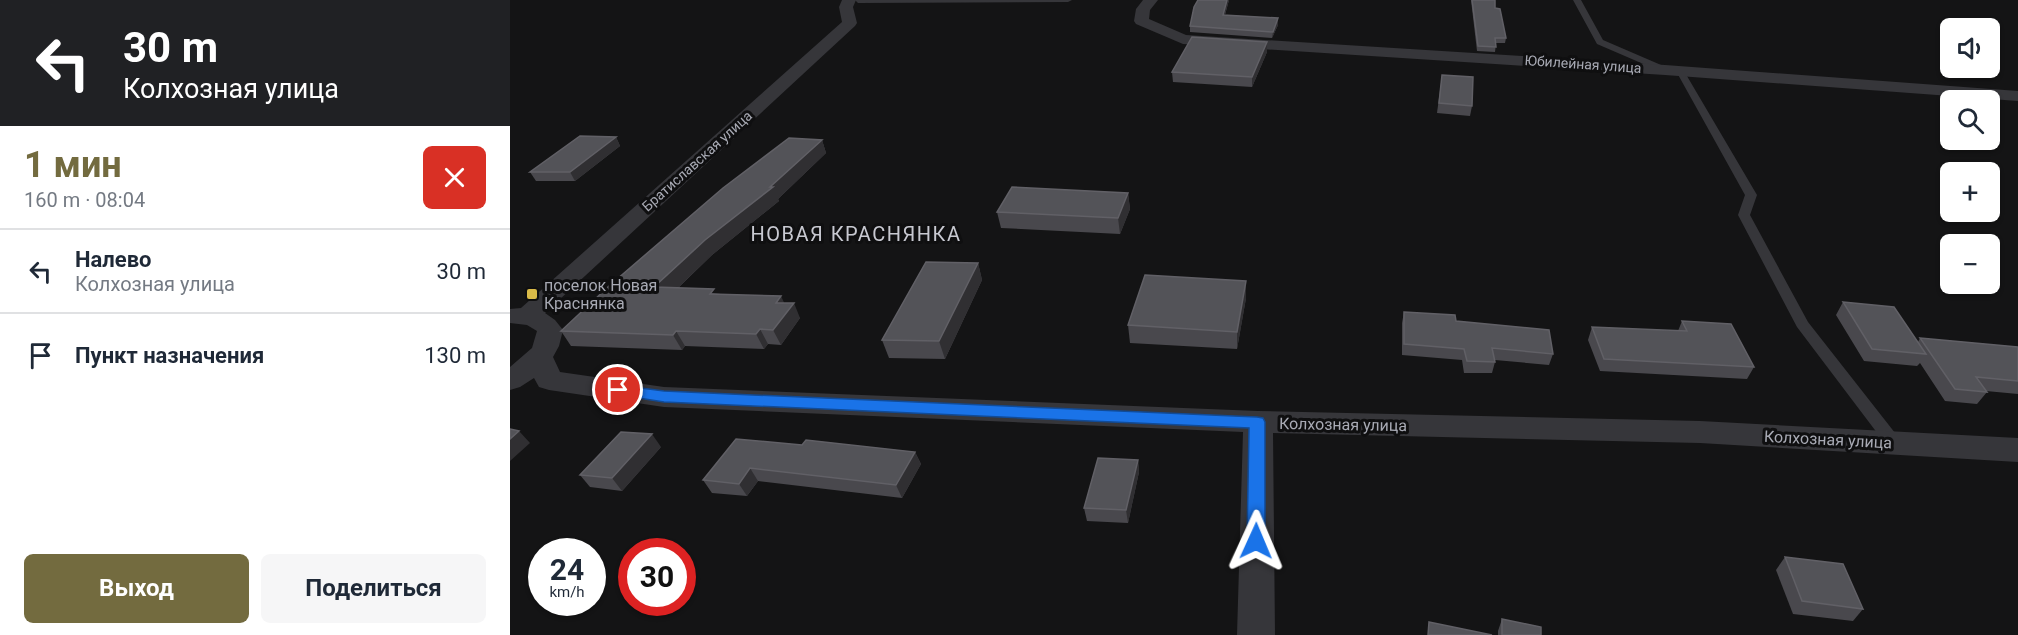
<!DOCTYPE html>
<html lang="ru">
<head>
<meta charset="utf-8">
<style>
	body { margin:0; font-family:Roboto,sans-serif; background:#f6f6f7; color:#1f2937; height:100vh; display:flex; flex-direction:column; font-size:22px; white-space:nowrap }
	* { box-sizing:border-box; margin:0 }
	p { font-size:20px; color:#747a83 }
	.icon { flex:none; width:33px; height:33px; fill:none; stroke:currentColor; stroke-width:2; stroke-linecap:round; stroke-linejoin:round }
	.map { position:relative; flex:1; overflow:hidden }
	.drawer { display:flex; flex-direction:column; background:#fff; width:510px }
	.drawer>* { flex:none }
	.hud { background:#202124; color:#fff; overflow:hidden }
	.tools { position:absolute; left:1430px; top:18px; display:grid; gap:12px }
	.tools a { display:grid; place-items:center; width:60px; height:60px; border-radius:9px; background:#fff; box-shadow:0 2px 4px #0004; font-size:30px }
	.speed { position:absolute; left:18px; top:538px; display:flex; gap:12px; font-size:30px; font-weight:700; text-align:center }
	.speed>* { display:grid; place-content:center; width:78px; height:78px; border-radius:50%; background:#fff; box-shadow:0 2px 4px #0004; line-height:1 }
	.speed small { font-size:15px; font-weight:400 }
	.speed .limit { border:9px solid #d22; background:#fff; color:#111 }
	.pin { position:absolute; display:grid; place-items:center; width:51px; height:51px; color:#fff; margin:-26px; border:3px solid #fff; border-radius:50%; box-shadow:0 2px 6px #0007 }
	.me { position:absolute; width:66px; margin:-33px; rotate:1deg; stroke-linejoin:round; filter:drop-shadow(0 0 4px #0008) }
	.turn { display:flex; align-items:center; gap:21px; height:126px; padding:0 24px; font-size:27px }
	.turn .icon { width:78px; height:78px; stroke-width:2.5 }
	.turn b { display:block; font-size:42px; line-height:51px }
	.round { display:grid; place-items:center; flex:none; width:63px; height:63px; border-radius:9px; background:#f6f6f7 }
	.headline { display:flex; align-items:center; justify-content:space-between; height:102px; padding:0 24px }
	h1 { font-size:36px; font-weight:700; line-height:45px; color:#736b3f }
	.cta { display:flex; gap:12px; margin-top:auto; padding:12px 24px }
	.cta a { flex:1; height:69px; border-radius:9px; background:#736b3f; color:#fff; font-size:24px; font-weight:700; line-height:69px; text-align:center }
	.cta a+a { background:#f6f6f7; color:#1f2937 }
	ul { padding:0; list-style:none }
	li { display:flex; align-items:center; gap:18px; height:84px; padding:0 24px; border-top:2px solid #e0e1e3 }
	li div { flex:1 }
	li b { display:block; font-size:22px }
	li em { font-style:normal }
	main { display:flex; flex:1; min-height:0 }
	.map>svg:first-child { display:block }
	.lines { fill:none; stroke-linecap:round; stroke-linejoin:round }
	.service { fill:#36363a; fill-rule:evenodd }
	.minor { fill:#36363a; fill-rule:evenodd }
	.wall { fill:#49484d }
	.shaded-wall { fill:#302f32 }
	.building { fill:#535358; stroke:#616066; stroke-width:1.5 }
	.route { fill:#1a73e8; stroke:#114b97; stroke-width:1.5 }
	.poi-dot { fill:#dabb48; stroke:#0f0f10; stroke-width:2 }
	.labels { text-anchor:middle; stroke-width:6; stroke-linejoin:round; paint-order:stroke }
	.far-street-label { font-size:14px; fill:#a8aab4; stroke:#0f0f10 }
	.poi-label { font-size:16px; fill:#a8aab4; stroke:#0f0f10; text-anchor:start }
	.street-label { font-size:16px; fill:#a8aab4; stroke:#0f0f10 }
	.quarter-label { font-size:20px; letter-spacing:1.5px; fill:#c8c9d1; stroke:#0f0f10 }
</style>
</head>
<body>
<main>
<section class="drawer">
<div class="hud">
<div class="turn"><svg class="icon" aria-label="left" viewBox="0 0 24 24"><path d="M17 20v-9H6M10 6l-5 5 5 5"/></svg><div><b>30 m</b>Колхозная улица</div></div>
</div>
<div class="headline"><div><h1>1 мин</h1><p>160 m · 08:04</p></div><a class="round" style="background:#d93025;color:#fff"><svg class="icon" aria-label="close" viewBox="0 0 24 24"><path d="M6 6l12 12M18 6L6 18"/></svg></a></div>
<ul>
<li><svg class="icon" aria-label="left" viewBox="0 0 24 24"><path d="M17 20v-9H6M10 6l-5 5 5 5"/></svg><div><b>Налево</b><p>Колхозная улица</p></div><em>30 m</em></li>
<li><svg class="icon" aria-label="arrive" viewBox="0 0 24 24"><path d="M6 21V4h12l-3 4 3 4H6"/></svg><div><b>Пункт назначения</b></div><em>130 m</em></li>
</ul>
<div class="cta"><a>Выход</a><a>Поделиться</a></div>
</section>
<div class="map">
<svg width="1508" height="635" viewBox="0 0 1508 635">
	<rect width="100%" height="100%" fill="#141415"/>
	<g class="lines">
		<g class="service">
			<polygon points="345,0 562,0 558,2 348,3"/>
			<polygon points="1063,0 1071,0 1093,40 1158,68 1158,72 1152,72 1087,44"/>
			<polygon points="1167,69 1174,71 1247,195 1240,215 1298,322 1389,438 1391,442 1389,446 1383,448 1377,446 1287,327 1228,215 1235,195 1166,71"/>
		</g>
		<g class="minor">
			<polygon points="332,0 346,0 343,7 347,23 345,26 35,313 45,320 53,330 49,346 43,357 50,372 154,387 748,411 1190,421 1508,438 1508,462 1190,443 763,433 765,635 727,635 733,432 154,407 39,390 29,387 24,378 10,387 0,390 0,367 22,348 27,331 17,325 0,323 0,309 11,308 332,22 329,7"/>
			<polygon points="633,0 648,0 640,10 639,19 676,35 1155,65 1508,91 1508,101 1155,75 673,44 626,24 624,21 626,9"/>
		</g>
	</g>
	<g class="wall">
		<polygon points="719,0 715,15 768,18 768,25 762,38 680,32 680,26"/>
		<polygon points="961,0 985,0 985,8 996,38 995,43 986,43 985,52 967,51"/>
		<polygon points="757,42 757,52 742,87 663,82 662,72"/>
		<polygon points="932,75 962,106 960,116 927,113"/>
		<polygon points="106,137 110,146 65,181 26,181 20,172"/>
		<polygon points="312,140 316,153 268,199 269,201 202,255 168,288 274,303 290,318 271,345 258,344 254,349 175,346 172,350 61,346 51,331"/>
		<polygon points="618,193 620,209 610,234 491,228 487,212"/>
		<polygon points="468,263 472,280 435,359 379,358 372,340"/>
		<polygon points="736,298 727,349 620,343 618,325"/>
		<polygon points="1333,302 1408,342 1410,338 1508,347 1508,394 1476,391 1477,392 1467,404 1435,401 1410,363 1407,366 1354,361 1326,315"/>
		<polygon points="894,312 946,321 1043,354 1039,365 985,360 985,362 982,373 954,373 952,360 892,355 892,323"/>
		<polygon points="1172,321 1244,367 1237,379 1090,371 1078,340 1082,327 1168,331"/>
		<polygon points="292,445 405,452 411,464 392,498 248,481 237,496 202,493 193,480"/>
		<polygon points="151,447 112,491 80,487 70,475"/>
		<polygon points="628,460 629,472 618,523 577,521 574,508"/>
		<polygon points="1275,557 1353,609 1343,621 1283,614 1266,570"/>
		<polygon points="992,619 1031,635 988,635 988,631"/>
	</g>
	<g class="shaded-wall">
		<polygon points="717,0 719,0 713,21 713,15"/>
		<polygon points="768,18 768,25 762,38 763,32"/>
		<polygon points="757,42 757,52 742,87 742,77"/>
		<polygon points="106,137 110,146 65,181 60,172"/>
		<polygon points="312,140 316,153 268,199 269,201 202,255 153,302 144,287 195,240 260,187"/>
		<polygon points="618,193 620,209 610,234 608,218"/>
		<polygon points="468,263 472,280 435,359 429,341"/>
		<polygon points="736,281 736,298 727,349 727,332"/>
		<polygon points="271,296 278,311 284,303 290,318 271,345 263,330 266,303"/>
		<polygon points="250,329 258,344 254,349 246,334"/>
		<polygon points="166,331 175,346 172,350 163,335"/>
		<polygon points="9,431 20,443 0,461 0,439"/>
		<polygon points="142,434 151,447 112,491 102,478"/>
		<polygon points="405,452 411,464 392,498 386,485"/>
		<polygon points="628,460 629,472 618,523 616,510"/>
		<polygon points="240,468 248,481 237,496 229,484"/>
	</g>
	<g class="building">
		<polygon points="688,0 717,0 713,15 768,18 763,32 680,26 684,7"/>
		<polygon points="962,0 985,0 985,8 990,9 996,38 985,38 986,47 968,46"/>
		<polygon points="682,37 757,42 742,77 662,72"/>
		<polygon points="932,75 963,77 962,106 929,103"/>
		<polygon points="70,136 106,137 60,172 20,172"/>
		<polygon points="279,138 312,140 260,187 263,187 195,240 144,287 204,289 200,294 271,296 266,303 284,303 263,330 250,329 246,334 166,331 163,335 51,331 99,286 213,188"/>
		<polygon points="502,187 618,193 608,218 487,212"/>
		<polygon points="416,262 468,263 429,341 372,340"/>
		<polygon points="635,275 736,281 727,332 618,325"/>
		<polygon points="1333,302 1384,307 1416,354 1362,349"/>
		<polygon points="894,312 945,315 946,321 1039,330 1043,354 982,348 985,362 957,361 954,349 894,344"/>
		<polygon points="1172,321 1221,324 1244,367 1094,359 1082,327 1177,331"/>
		<polygon points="1410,338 1508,347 1508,381 1466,377 1477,392 1445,389"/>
		<polygon points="0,429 9,431 0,439"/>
		<polygon points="111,432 142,434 102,478 70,475"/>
		<polygon points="226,439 292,445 296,440 405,452 386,485 240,468 229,484 193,480"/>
		<polygon points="588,458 628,460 616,510 574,508"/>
		<polygon points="1275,557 1333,564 1353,609 1292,601"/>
		<polygon points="992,619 1031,627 1031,635 992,635"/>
		<polygon points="919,622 982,635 918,635"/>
	</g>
	<polygon class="route" points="108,385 154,391 747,417 753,418 755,422 755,541 753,546 746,548 740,546 737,541 739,428 154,402 103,394 100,390 103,387"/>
	<rect class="poi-dot" x="16" y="288" width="12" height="12" rx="3"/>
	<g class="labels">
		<g class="far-street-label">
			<text transform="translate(1073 64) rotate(4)" y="5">Юбилейная улица</text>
			<text transform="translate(187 161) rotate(-42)" y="5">Братиславская улица</text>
		</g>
		<g class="poi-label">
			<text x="34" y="291">поселок Новая<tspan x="34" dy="18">Краснянка</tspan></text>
		</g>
		<g class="street-label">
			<text transform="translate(833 424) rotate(1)" y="6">Колхозная улица</text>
			<text transform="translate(1318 439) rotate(3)" y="6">Колхозная улица</text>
		</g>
		<g class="quarter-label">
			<text x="346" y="241">НОВАЯ КРАСНЯНКА</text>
		</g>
	</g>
</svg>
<div class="tools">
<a><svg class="icon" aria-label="sound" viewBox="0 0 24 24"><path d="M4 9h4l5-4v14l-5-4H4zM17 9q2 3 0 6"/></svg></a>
<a><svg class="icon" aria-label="search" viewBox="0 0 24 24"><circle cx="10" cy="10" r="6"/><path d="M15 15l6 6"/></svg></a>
<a>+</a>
<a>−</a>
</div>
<div class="speed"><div>24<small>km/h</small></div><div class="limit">30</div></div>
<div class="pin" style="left:108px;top:390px;background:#d93025"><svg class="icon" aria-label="arrive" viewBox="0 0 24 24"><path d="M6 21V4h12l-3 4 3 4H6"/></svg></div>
<svg class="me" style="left:746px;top:541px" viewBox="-20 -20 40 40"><path d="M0-17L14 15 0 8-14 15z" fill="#1a73e8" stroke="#fff" stroke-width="4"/></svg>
</div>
</main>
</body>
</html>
